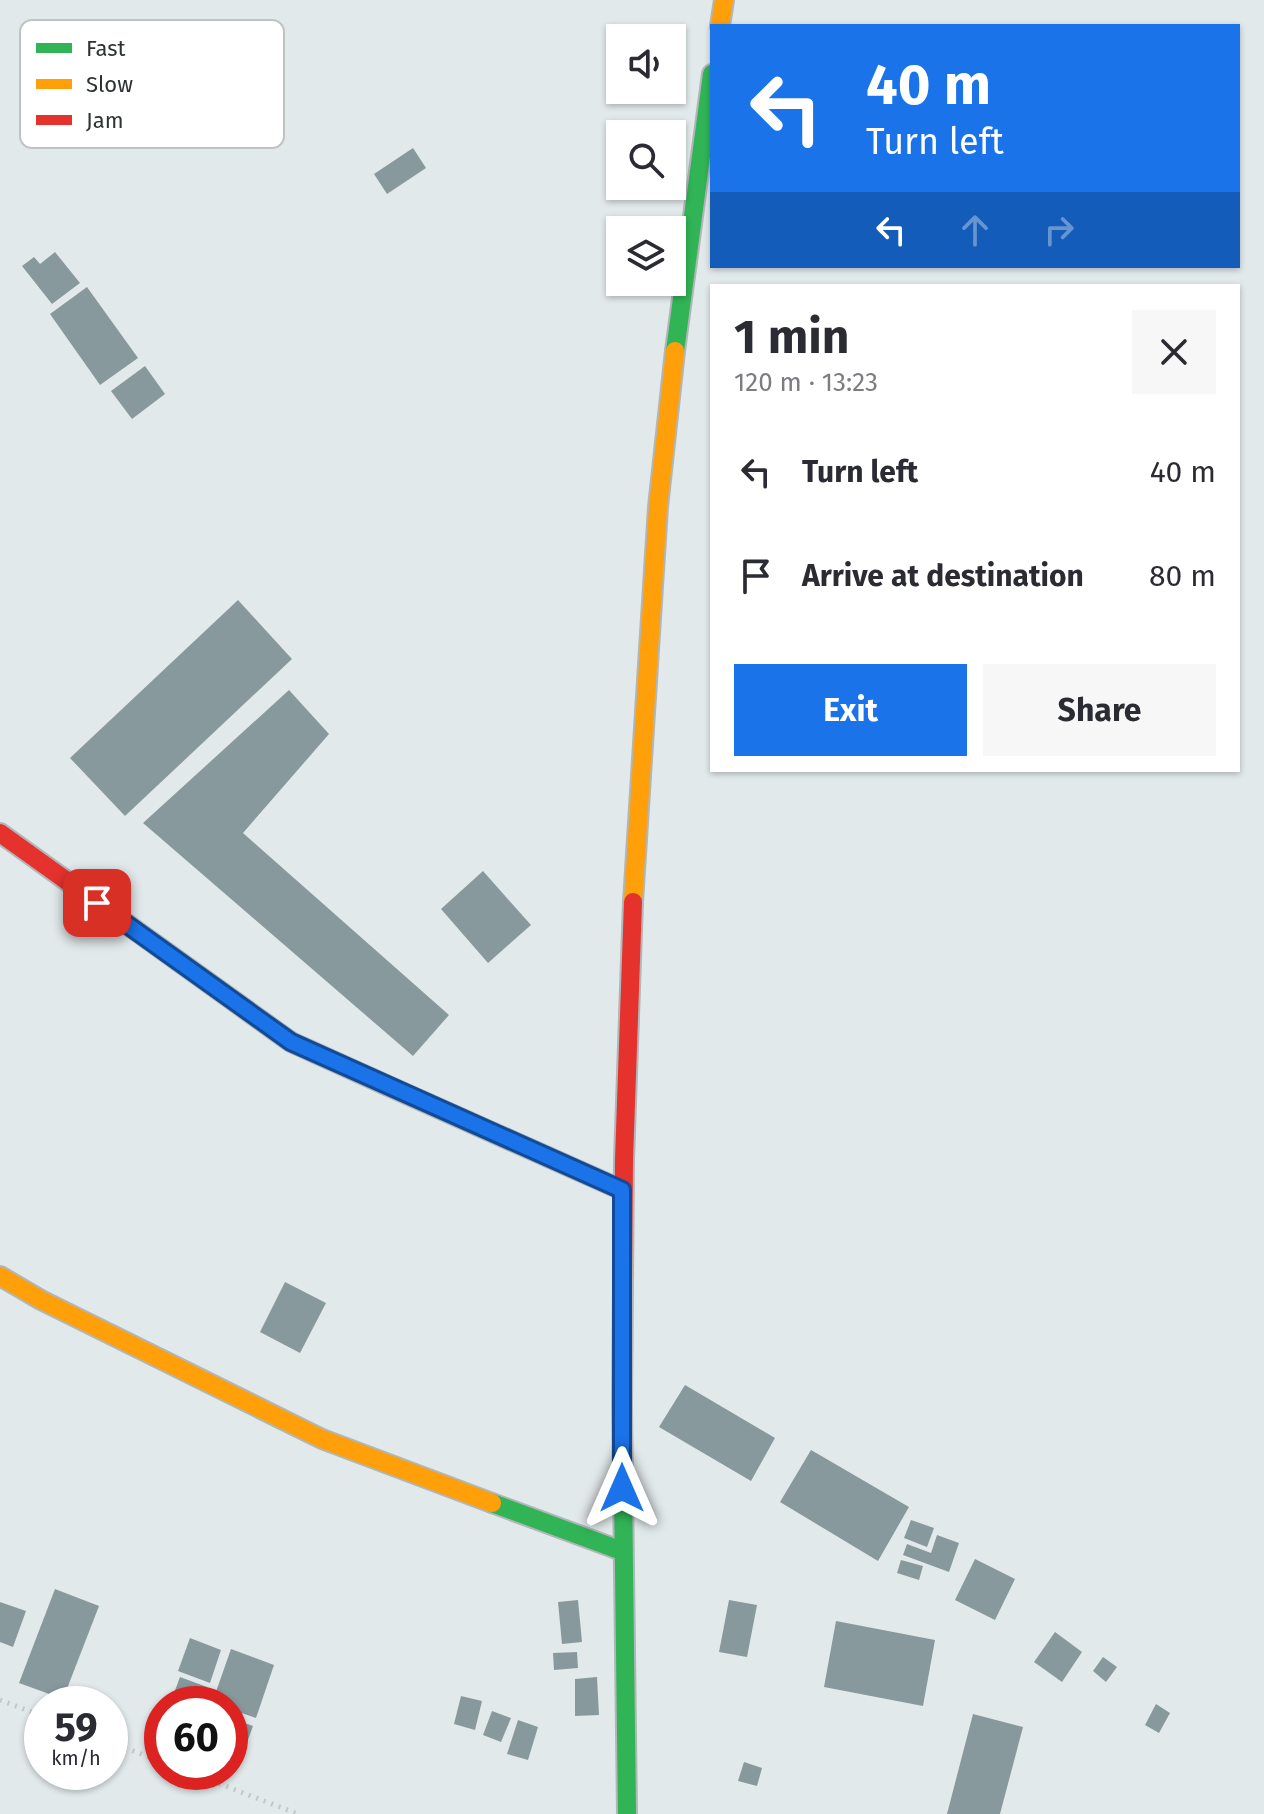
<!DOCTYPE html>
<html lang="en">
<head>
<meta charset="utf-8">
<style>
	body { margin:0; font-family:"Fira Sans",sans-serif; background:#f7f7f7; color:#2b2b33; height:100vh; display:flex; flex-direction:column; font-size:30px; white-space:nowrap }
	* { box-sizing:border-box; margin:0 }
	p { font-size:26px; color:#7c7c81 }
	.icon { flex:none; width:44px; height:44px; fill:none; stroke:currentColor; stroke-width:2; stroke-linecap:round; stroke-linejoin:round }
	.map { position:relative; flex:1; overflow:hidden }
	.panel { position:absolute; left:710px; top:284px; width:530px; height:488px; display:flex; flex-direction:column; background:#fff; border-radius:0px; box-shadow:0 2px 6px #0004 }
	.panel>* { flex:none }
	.hud { position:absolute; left:710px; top:24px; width:530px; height:244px; border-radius:0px; box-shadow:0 2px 6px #0004; background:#1a73e8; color:#fff; overflow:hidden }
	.fabs { position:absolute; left:606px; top:24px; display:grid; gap:16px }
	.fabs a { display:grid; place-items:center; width:80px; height:80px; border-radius:0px; background:#fff; box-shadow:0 2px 6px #0004; font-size:40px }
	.speed { position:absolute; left:24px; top:1686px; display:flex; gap:16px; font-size:40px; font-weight:700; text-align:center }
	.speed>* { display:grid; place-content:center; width:104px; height:104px; border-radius:50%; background:#fff; box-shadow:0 2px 6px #0004; line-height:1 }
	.speed small { font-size:20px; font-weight:400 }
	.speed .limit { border:12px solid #d22; background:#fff; color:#111 }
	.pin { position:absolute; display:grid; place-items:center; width:68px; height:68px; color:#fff; margin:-34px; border-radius:16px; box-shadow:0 4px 12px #0006 }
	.me { position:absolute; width:88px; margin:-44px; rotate:0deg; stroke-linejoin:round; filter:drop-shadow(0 0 6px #0008) }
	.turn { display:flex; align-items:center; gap:28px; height:168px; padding:0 24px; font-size:36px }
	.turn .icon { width:104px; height:104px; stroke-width:2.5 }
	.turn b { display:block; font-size:56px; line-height:68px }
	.lanes { display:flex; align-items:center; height:76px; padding:0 24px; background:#0003; justify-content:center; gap:40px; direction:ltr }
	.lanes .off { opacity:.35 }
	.round { display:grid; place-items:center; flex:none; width:84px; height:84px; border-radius:0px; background:#f7f7f7 }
	.overview { display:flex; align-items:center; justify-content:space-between; height:136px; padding:0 24px }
	h1 { font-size:48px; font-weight:700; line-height:60px }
	.button { display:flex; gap:16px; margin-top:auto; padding:16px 24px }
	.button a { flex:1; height:92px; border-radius:0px; background:#1a73e8; color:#fff; font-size:32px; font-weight:700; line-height:92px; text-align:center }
	.button a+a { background:#f7f7f7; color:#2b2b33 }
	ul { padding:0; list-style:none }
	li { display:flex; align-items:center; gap:24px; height:104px; padding:0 24px }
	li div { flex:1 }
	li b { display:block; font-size:30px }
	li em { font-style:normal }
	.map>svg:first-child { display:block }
	.building { fill:#88999d }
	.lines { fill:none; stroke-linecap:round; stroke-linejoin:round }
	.fast-casing { stroke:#b1b6b8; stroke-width:22 }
	.slow-casing { stroke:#b1b6b8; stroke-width:22 }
	.jam-casing { stroke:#b1b6b8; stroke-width:22 }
	.path { stroke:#c4c7c7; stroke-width:5; stroke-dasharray:2 6; stroke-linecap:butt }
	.fast { stroke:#30b455; stroke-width:18 }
	.slow { stroke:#ff9f0a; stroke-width:18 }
	.jam { stroke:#e5322d; stroke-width:18 }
	.route-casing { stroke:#114b97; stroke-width:20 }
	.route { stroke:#1a73e8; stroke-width:14 }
	.key { fill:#fff; stroke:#c0c2c2; stroke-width:2 }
	.key-label { font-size:22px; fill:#2d3233 }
</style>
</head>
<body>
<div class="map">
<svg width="1264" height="1814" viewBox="0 0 1264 1814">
	<rect width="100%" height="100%" fill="#e2e9eb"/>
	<g class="building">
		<polygon points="413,148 426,168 387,194 374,174"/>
		<polygon points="55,252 80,283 52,304 22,266 34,257 40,264"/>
		<polygon points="87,287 138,358 100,385 50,314"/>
		<polygon points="145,366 165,394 132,419 111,391"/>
		<polygon points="238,600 292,659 125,816 70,758"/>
		<polygon points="289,690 329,734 243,833 449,1015 413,1056 143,823"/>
		<polygon points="483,871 531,925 488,963 441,909"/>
		<polygon points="285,1282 326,1303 300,1353 260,1332"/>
		<polygon points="685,1385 775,1438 751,1481 659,1427"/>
		<polygon points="811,1450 909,1507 878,1561 780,1502"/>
		<polygon points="911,1520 934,1528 927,1547 904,1538"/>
		<polygon points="937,1535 959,1543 949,1572 903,1555 907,1544 931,1553"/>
		<polygon points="975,1559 1015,1579 995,1620 955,1600"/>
		<polygon points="901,1560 923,1566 919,1580 897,1573"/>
		<polygon points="55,1589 99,1606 63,1699 19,1683"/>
		<polygon points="578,1600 582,1642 562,1644 558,1602"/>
		<polygon points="729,1600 757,1605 747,1657 719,1652"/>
		<polygon points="0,1602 26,1611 13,1647 0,1642"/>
		<polygon points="836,1621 935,1640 923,1706 824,1687"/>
		<polygon points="1055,1632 1082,1652 1062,1682 1034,1662"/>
		<polygon points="190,1638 221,1650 210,1683 178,1671"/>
		<polygon points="231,1649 274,1665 256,1718 230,1709 230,1704 212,1703"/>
		<polygon points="577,1652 578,1668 554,1670 553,1653"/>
		<polygon points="1103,1657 1117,1667 1106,1682 1093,1671"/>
		<polygon points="180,1677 207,1687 201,1704 170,1704"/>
		<polygon points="597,1677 599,1715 575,1716 575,1679"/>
		<polygon points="461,1696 482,1701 475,1730 454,1724"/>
		<polygon points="1156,1704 1170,1713 1159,1733 1145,1725"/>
		<polygon points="492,1711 511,1718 501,1742 483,1735"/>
		<polygon points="973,1714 1023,1727 1000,1814 947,1814"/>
		<polygon points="230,1718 253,1726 241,1759 230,1755"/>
		<polygon points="518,1720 538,1727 528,1760 507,1754"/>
		<polygon points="744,1762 762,1768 757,1786 738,1781"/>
	</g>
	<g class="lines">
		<g class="fast-casing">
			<g id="fast">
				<polyline points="675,351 712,74"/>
				<polyline points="622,1406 627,1814"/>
				<polyline points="492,1503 622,1551"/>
			</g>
		</g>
		<g class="slow-casing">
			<g id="slow">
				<polyline points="720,26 724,0"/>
				<polyline points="633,902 658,507 675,351"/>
				<polyline points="386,1085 622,1190"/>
				<polyline points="0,1276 41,1300 322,1439 492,1503"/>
			</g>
		</g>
		<g class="jam-casing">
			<g id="jam">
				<polyline points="0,833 291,1042 386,1085"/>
				<polyline points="622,1406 624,1160 633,902"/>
			</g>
		</g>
		<g class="path">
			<polyline points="0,1700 42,1716"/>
			<polyline points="110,1742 162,1762"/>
			<polyline points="189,1772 298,1814"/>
		</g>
		<use href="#fast" class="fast"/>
		<use href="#slow" class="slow"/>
		<use href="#jam" class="jam"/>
	</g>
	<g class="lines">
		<g class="route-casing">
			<polyline id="route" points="97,903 291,1042 622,1190 622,1488"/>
		</g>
		<use href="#route" class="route"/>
	</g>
	<rect x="20" y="20" width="264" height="128" rx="12" class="key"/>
	<rect x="36" y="43" width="36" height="10" fill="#30b455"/>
	<rect x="36" y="79" width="36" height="10" fill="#ff9f0a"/>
	<rect x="36" y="115" width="36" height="10" fill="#e5322d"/>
	<g class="key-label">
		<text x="86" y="56">Fast</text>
		<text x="86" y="92">Slow</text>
		<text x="86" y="128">Jam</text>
	</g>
</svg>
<div class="fabs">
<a><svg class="icon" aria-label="sound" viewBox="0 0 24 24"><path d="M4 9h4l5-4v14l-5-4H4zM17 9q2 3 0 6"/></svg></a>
<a><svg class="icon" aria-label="search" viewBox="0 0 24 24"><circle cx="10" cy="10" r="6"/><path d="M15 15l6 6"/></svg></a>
<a><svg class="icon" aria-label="layers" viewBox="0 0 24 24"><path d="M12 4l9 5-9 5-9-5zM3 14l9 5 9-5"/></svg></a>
</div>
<div class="speed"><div>59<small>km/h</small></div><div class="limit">60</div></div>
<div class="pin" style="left:97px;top:903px;background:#d93025"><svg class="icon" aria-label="arrive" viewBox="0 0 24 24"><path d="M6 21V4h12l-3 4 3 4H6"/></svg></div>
<svg class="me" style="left:622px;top:1488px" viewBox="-20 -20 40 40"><path d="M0-17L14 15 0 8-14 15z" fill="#1a73e8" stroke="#fff" stroke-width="4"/></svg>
<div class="hud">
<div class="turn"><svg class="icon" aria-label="left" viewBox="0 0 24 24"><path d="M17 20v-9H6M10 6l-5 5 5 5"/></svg><div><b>40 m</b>Turn left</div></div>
<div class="lanes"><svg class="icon" aria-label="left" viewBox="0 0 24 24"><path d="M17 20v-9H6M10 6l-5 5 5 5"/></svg><svg class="icon off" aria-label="ahead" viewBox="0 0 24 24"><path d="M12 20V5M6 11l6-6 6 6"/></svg><svg class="icon off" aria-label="right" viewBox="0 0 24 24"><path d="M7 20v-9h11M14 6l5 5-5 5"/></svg></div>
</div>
<section class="panel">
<div class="overview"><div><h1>1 min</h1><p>120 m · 13:23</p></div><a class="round"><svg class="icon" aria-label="close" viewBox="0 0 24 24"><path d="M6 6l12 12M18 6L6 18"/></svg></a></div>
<ul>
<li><svg class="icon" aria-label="left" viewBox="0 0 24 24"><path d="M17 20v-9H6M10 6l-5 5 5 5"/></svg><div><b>Turn left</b></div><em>40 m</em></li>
<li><svg class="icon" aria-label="arrive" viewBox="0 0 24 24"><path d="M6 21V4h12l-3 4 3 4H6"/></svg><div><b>Arrive at destination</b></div><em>80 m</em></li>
</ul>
<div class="button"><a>Exit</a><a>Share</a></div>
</section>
</div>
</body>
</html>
